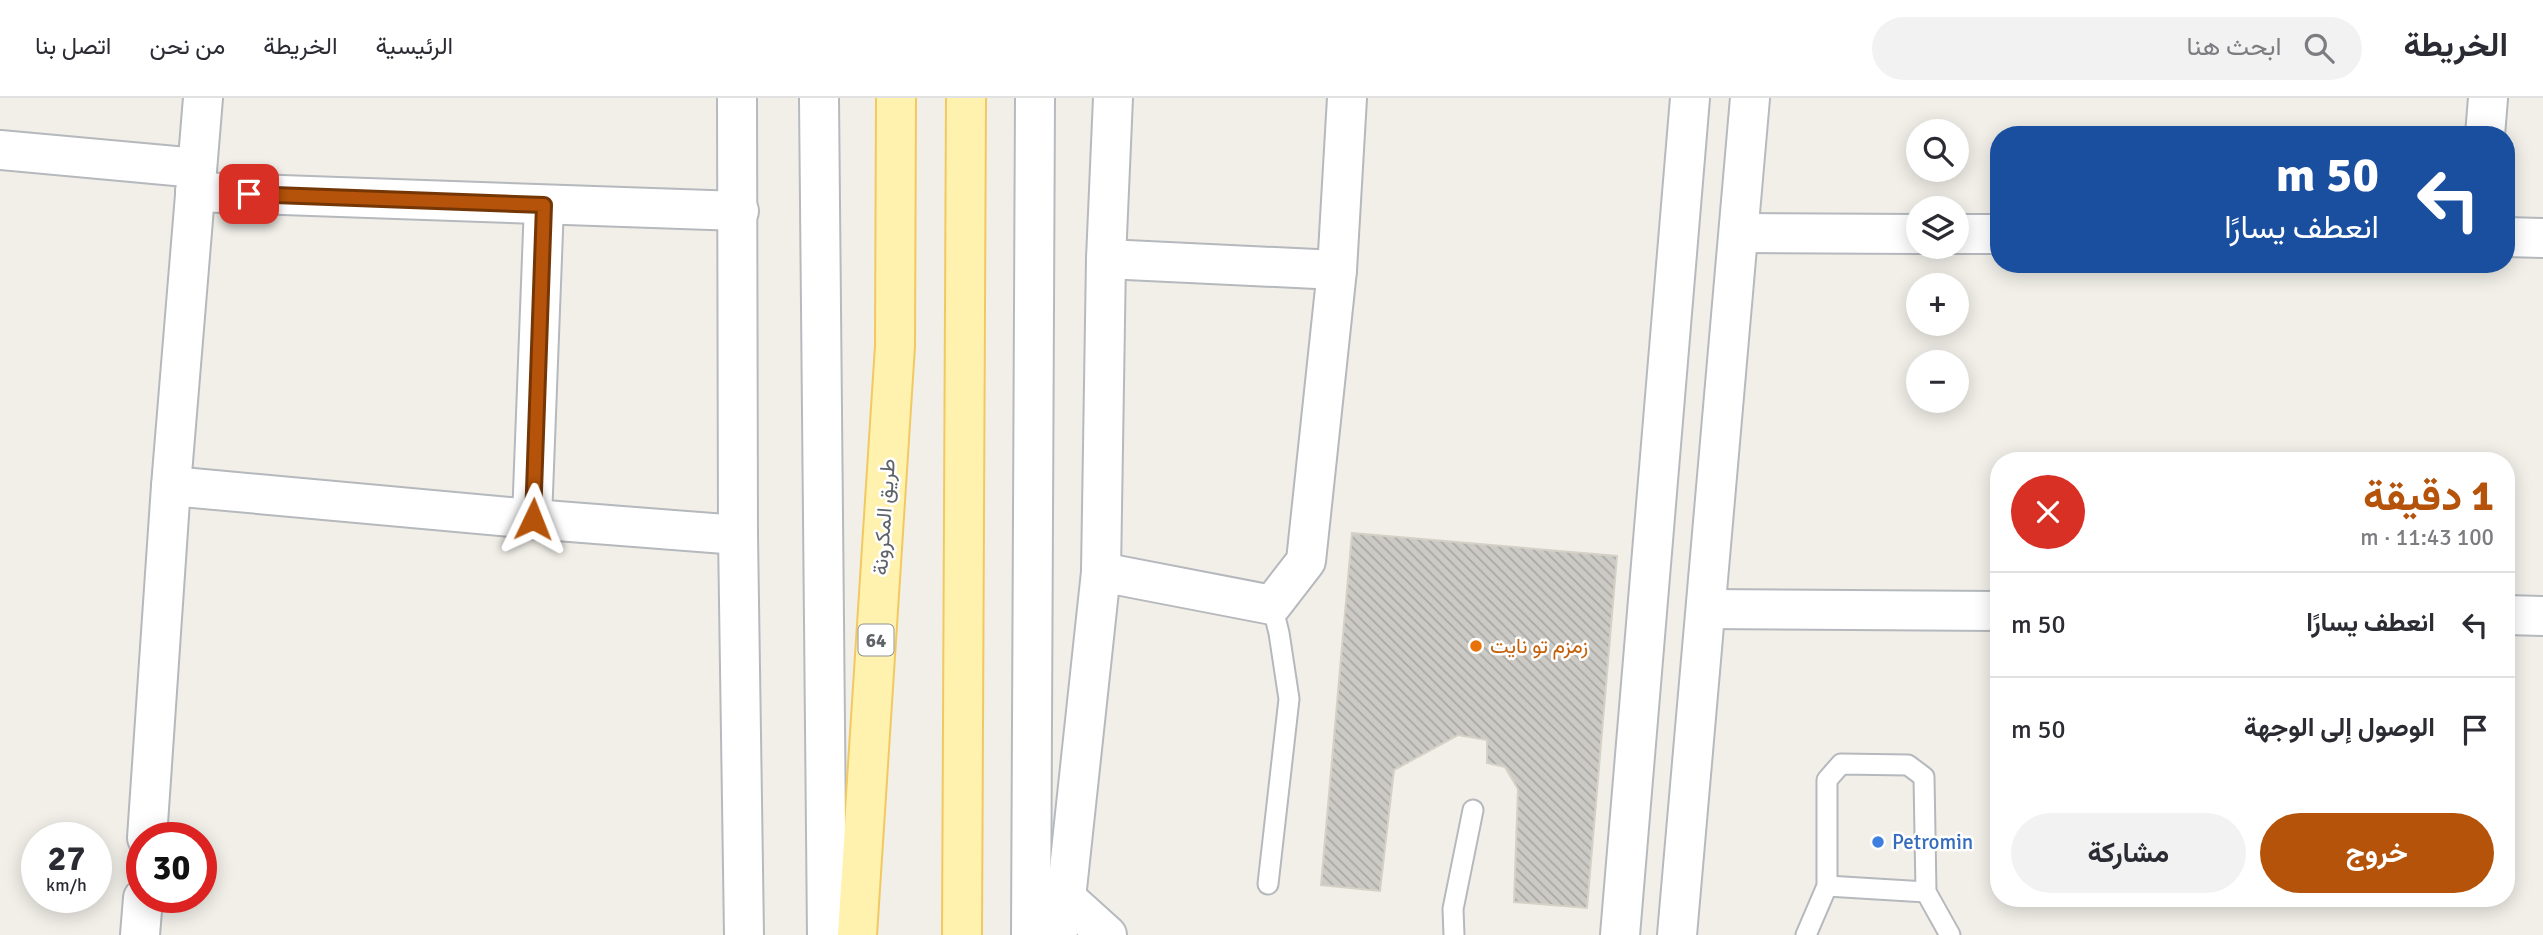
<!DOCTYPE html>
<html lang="ar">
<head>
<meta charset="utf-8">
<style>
	body { margin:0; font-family:Signika,Vazirmatn,sans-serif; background:#f2f2f3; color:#2b2b33; direction:rtl; height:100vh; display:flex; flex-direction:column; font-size:26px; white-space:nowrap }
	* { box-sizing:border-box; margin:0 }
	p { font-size:23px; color:#7c7c81 }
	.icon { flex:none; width:38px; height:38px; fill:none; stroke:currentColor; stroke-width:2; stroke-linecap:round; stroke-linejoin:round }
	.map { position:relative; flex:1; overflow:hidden; direction:ltr }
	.details { position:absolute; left:1990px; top:354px; width:525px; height:455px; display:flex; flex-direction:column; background:#fff; border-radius:28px; box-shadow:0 4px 18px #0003; direction:rtl }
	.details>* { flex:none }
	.banner { position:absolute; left:1990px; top:28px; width:525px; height:147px; border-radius:28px; box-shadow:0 4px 18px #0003; direction:rtl; background:#1a4fa0; color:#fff; overflow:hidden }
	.buttons { position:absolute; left:1906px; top:21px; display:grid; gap:14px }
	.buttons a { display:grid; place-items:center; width:63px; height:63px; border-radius:50%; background:#fff; box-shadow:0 4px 18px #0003; font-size:35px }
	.speed { position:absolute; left:21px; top:724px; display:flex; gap:14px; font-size:35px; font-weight:700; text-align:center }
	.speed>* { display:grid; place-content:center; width:91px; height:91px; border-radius:50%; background:#fff; box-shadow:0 4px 18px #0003; line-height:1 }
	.speed small { font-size:18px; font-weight:400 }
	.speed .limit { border:10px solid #d22; background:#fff; color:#111 }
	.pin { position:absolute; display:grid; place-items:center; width:60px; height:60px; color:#fff; margin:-30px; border-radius:14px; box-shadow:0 4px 10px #0006 }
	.me { position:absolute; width:77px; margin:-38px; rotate:2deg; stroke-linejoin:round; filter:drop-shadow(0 0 5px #0008) }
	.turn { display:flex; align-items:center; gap:24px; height:147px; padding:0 21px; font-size:32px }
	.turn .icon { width:91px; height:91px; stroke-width:2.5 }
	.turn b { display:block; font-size:49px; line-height:60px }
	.round { display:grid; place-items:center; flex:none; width:74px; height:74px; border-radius:37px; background:#f2f2f3 }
	.headline { display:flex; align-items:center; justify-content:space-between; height:119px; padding:0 21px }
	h1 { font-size:42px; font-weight:700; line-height:52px; color:#b45309 }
	.action { display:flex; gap:14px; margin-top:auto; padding:14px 21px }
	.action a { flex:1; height:80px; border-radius:42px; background:#b45309; color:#fff; font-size:28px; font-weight:700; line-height:80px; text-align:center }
	.action a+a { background:#f2f2f3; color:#2b2b33 }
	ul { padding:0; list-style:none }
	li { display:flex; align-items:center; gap:21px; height:105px; padding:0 21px; border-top:2px solid #e1e1e2 }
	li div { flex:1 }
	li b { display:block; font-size:26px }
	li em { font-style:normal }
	header { display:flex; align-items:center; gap:42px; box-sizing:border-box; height:98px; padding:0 35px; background:#fff; border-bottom:2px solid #e1e1e2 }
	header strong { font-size:33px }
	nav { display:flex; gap:38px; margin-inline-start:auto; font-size:24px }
	.search { width:490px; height:63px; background:#f2f2f3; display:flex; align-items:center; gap:18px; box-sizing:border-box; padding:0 24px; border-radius:38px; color:#7c7c81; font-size:26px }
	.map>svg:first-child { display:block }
	.building { fill:url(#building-back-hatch); stroke:#d6d1c6; stroke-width:2 }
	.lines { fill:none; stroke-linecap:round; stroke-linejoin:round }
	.lane-casing { stroke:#b5b8bc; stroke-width:23 }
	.street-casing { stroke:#b5b8bc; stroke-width:42 }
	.secondary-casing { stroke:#b6babf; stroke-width:42 }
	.primary-casing { stroke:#f2c960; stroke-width:42 }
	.lane { stroke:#fff; stroke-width:19 }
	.street { stroke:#fff; stroke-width:38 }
	.secondary { stroke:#fff; stroke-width:38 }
	.primary { stroke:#fff2af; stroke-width:38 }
	.route-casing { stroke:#753606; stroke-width:18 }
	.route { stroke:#b45309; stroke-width:12 }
	.food-dot { fill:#e8710a; stroke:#fff; stroke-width:2.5 }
	.shop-dot { fill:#3f7fe0; stroke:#fff; stroke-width:2.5 }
	.labels { text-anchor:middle; stroke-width:5; stroke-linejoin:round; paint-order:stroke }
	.shield { fill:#fff; stroke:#8f9295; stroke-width:2 }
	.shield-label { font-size:19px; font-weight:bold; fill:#5f6368 }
	.street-label { font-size:21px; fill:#5f6368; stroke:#fff }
	.food-label { font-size:21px; fill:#c56008; stroke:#fff; text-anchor:start }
	.shop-label { font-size:21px; fill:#366cbe; stroke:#fff; text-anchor:start }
</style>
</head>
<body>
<header>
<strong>الخريطة</strong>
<div class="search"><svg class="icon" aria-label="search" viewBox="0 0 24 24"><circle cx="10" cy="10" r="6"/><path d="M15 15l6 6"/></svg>ابحث هنا</div>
<nav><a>الرئيسية</a><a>الخريطة</a><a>من نحن</a><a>اتصل بنا</a></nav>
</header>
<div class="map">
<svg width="2543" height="837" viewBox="0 0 2543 837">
	<defs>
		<pattern id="building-back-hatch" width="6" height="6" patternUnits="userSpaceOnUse" patternTransform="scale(1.75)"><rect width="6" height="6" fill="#cccac5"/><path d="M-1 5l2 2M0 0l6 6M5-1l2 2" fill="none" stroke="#a9a8a4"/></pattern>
	</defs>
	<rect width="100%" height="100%" fill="#f1efe8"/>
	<polygon class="building" points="1352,435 1617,458 1587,810 1514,804 1518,691 1505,669 1487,665 1487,642 1458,637 1394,672 1380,793 1321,787"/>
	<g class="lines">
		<g class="lane-casing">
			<g id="lane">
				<polyline points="1268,786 1289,601 1279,535 1272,507"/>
				<polyline points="1827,788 1926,794"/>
				<polyline points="1454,837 1453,811 1473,712"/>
				<polyline points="1806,837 1827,788 1827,682 1841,666 1908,667 1924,679 1926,794 1950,837"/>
			</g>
		</g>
		<g class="street-casing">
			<g id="street">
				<polyline points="2485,37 2488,0"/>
				<polyline points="0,52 197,70"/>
				<polyline points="195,94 739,113"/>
				<polyline points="1739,135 1918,136"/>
				<polyline points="1956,136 1998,136"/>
				<polyline points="2506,139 2543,140"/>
				<polyline points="1106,161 1337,172"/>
				<polyline points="171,388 532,421 738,437"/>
				<polyline points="532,421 544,107"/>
				<polyline points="1101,474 1272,507 1306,463 1337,172 1347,0"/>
				<polyline points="1707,511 1998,513"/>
				<polyline points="2506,517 2543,518"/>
				<polyline points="147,740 171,388 203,0"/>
				<polyline points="140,837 143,800"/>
			</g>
		</g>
		<g class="secondary-casing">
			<g id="secondary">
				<polyline points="737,0 738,437 744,837"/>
				<polyline points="819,0 827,837"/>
				<polyline points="1066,800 1107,837"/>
				<polyline points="1031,837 1035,0"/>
				<polyline points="1057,837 1066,800 1101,474 1106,161 1113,0"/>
				<polyline points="1620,837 1690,0"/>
				<polyline points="1677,837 1750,0"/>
			</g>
		</g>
		<g class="primary-casing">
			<g id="primary">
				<polyline points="857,837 895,248 896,0"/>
				<polyline points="962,837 966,0"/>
			</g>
		</g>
		<use href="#lane" class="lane"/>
		<use href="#street" class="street"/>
		<use href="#secondary" class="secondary"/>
		<use href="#primary" class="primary"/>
	</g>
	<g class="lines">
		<g class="route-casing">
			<polyline id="route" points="249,96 544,107 533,421"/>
		</g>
		<use href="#route" class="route"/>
	</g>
	<circle class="food-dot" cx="1476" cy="548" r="7"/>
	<circle class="shop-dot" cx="1878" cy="744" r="7"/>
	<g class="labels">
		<rect class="shield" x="858.5" y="526.5" width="35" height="31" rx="5"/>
		<g class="shield-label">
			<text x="876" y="549">64</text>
		</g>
		<g class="street-label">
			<text transform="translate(884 419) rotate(-86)" y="7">طريق المكرونة</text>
		</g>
		<g class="food-label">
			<text x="1490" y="555">زمزم تو نايت</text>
		</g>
		<g class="shop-label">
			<text x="1892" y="751">Petromin</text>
		</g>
	</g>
</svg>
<div class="buttons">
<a><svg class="icon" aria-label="search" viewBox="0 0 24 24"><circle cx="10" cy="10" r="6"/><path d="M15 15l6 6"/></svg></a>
<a><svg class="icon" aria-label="layers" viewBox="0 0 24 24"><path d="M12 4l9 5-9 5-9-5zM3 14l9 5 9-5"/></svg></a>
<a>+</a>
<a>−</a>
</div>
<div class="speed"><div>27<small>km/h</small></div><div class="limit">30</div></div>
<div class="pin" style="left:249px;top:96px;background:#d93025"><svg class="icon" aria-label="arrive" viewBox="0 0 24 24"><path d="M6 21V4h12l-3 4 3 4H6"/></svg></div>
<svg class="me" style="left:533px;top:421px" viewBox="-20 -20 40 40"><path d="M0-17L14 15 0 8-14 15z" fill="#b45309" stroke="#fff" stroke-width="4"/></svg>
<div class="banner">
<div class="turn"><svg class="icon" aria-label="left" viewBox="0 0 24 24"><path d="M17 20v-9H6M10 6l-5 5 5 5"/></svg><div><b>50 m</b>انعطف يسارًا</div></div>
</div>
<section class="details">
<div class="headline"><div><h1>1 دقيقة</h1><p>100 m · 11:43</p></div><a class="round" style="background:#d93025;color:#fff"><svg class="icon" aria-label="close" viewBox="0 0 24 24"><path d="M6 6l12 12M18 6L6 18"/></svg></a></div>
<ul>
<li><svg class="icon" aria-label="left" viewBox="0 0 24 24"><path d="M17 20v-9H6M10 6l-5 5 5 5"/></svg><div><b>انعطف يسارًا</b></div><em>50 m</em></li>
<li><svg class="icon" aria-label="arrive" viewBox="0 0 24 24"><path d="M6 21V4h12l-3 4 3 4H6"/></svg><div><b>الوصول إلى الوجهة</b></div><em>50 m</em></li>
</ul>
<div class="action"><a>خروج</a><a>مشاركة</a></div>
</section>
</div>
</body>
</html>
